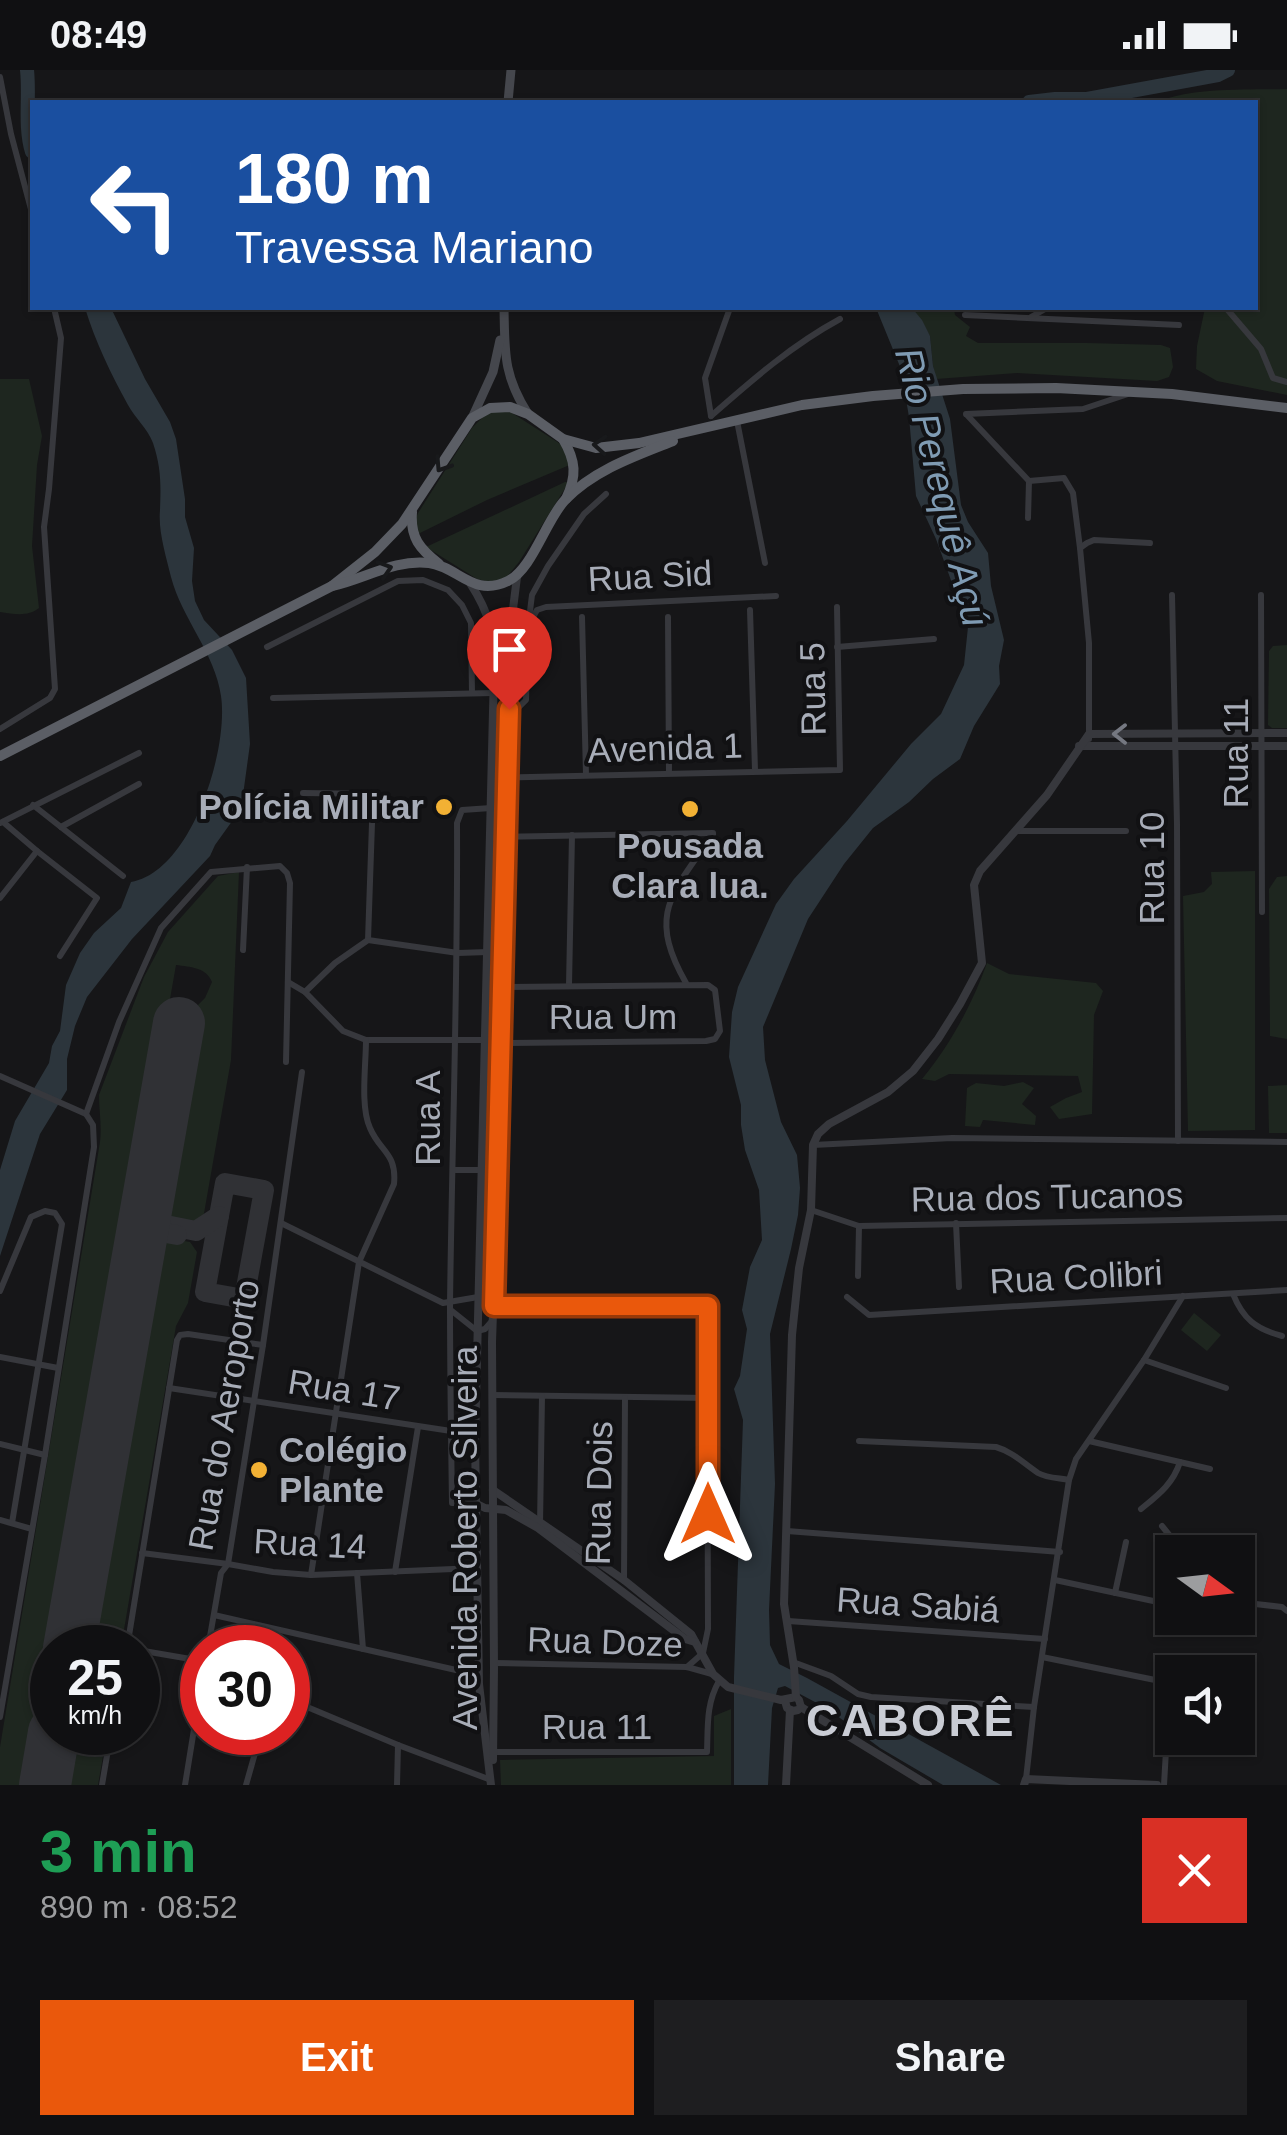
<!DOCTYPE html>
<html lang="en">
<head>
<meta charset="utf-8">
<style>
	body { margin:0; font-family:Arial,sans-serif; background:#1e1e20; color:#f1f3f6; height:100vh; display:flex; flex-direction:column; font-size:38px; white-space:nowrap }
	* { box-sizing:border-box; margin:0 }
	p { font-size:32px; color:#9c9d9f }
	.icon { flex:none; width:55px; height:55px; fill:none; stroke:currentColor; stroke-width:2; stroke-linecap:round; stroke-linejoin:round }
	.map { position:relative; height:1715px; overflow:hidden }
	.sheet { display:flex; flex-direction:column; background:#101012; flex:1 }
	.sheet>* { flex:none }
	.banner { position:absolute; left:30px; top:30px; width:1228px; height:210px; border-radius:0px; box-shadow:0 2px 8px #0004,0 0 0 2px #303032; background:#1a4fa0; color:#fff; overflow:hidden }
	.needle { width:65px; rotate:105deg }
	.tools { position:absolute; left:1155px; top:1465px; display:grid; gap:20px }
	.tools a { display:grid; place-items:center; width:100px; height:100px; border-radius:0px; background:#101012; box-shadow:0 2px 8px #0004,0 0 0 2px #303032; font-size:50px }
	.speed { position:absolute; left:30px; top:1555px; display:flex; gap:20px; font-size:50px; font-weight:700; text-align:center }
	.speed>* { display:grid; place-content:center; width:130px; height:130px; border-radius:50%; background:#101012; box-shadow:0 2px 8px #0004,0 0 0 2px #303032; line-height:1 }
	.speed small { font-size:25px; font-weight:400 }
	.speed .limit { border:15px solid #d22; background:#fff; color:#111 }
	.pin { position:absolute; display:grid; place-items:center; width:85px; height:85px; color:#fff; margin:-102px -42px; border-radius:50% 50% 50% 0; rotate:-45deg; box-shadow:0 0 10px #0007 }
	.pin .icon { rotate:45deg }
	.me { position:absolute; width:110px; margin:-55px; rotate:0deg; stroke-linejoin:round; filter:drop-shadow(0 0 8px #0008) }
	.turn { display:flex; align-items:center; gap:35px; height:210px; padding:0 40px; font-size:45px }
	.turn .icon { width:130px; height:130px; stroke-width:2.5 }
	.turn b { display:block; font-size:70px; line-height:85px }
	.round { display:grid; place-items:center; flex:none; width:105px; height:105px; border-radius:0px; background:#1e1e20 }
	.head { display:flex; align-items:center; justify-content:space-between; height:170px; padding:0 40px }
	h1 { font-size:60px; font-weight:800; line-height:75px; color:#1e9e55 }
	.cta { display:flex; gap:20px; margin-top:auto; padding:20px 40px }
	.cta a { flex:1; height:115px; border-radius:0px; background:#ea580c; color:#fff; font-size:40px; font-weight:800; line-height:115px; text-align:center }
	.cta a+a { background:#1e1e20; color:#f1f3f6 }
	.status { display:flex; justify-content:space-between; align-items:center; height:70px; padding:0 50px; background:#101012; direction:ltr }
	.status svg { height:28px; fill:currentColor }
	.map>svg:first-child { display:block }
	.green { fill:#1e261f }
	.water { fill:#2c353c }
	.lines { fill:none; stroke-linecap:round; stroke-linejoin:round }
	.river { stroke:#2c353c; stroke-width:14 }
	.taxiway { stroke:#303135; stroke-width:20 }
	.runway { stroke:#303135; stroke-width:52 }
	.minor { stroke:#37383d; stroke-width:6 }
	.tertiary { stroke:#37383d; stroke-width:8 }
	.secondary { stroke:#45474d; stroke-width:9 }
	.trunk { stroke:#5b5e65; stroke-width:10 }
	.oneway { stroke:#18191b }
	.oneway2 { stroke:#757881 }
	.route-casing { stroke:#983908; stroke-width:25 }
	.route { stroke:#ea580c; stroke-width:18 }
	.poi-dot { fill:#f2b134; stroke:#111113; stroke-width:4 }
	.labels { text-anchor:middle; stroke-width:8; stroke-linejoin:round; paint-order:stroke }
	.street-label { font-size:35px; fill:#a8adb8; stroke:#111113 }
	.poi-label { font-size:35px; font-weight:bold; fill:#a8adb8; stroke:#111113; text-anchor:end }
	.water-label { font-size:38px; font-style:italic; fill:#7f9bb3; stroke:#111113 }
	.district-label { font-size:45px; font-weight:bold; letter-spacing:2.5px; fill:#c9ccd4; stroke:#111113 }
</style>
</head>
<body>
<div class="status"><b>08:49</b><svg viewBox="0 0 49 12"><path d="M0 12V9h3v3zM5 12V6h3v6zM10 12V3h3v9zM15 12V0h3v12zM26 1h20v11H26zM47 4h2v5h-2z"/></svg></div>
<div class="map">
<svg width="1287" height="1715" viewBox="0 0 1287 1715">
	<rect width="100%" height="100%" fill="#161618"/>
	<g class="green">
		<path d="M1287,19V325L1217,311L1196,299L1197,276L1205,238H1255V32H1158C1191,17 1250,20 1287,19Z"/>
		<polygon points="912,238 954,238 955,245 970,257 966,266 978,273 1087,273 1161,275 1170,278 1173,297 1169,307 1157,311 1017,303 936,309 933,296 930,266"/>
		<path d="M0,309H29L42,366L37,395L32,476L39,538C28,547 14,544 0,542Z"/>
		<polygon points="509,341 562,375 572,394 487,430 418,464 416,448 418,443 472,358 488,342"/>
		<polygon points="565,412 569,412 519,492 506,508 489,512 477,509 426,477"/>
		<polygon points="1287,575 1287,658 1272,658 1268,655 1269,581 1273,576"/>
		<polygon points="1255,801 1255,1060 1188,1061 1183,826 1204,822 1212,814 1211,802"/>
		<path d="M239,802L231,990L203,1149L193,1156L164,1150L159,1140L195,938L205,928L212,912C206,897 190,897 176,895L56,1577L52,1578V1596L32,1715H0V1677L100,1072C102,1056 99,1041 99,1025L144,907L168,862L218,806Z"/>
		<polygon points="1287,806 1287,969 1270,966 1269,819 1277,807"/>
		<path d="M987,893L1009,904L1096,913L1103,921L1094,945L1092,1044L1059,1049L1050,1037L1066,1028L1082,1022L1078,1006L949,1004L935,1011L922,1009C950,975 972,935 987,893Z"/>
		<polygon points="1023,1012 1034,1018 1022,1034 1036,1046 1035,1055 983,1050 980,1057 965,1056 967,1018 976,1013 1004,1016"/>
		<polygon points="1287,1015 1287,1063 1269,1063 1268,1016"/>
		<polygon points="163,1167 190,1172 197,1182 188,1233 176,1256 121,1577 82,1577 153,1173"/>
		<polygon points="1194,1243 1221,1265 1207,1281 1181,1260"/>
		<polygon points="731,1639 731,1715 501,1715 500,1690 714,1686 714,1646"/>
		<polygon points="67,1663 107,1663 98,1715 58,1715"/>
	</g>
	<g class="water">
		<path d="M85,238H111L145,309L170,352L176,369L185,429V447L194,478L192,511L195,531L204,550L232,580L246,608L250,674L243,725L235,747L215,775L210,786L132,869L87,927L75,956L67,989V1020L40,1064L0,1186V1100L15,1051L49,993L52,976L60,961L66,915L80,883L94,863L121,838L131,812C191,802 229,680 221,626C215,583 182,549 171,507C166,486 158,461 160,440C161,414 161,397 153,373C148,359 135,348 128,335C111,304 95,271 85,238Z"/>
		<polygon points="876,238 912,238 922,250 930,266 933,296 950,349 961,435 968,452 988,483 991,516 1004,570 999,596 1000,614 974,656 960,689 933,709 909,732 873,758 844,794 808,849 763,957 765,990 781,1052 797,1085 800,1118 798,1145 791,1179 770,1264 775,1414 769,1540 770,1575 779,1594 807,1608 1001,1715 943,1715 880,1678 828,1639 785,1616 778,1618 772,1638 768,1715 734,1715 734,1607 743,1350 734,1319 740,1306 747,1259 742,1240 750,1197 762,1170 759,1120 745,1080 741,1055 741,1035 729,987 732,942 738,917 776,834 794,809 847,751 911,674 941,644 964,595 968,557 936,469 916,426 909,347 901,299"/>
	</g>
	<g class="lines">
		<g class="river">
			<path d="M27,0C30,27 24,56 32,82"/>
			<polyline points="1029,32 1055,29 1087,29 1218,5 1228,0"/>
		</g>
		<g class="taxiway">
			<polygon points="225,1113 264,1120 244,1229 205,1222"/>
			<polyline points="147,1135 161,1154 196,1161 219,1146"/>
			<polyline points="141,1169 160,1162 177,1165"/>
		</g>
		<g class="runway">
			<polyline points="69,1578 179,953"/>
			<polyline points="45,1715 54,1662"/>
		</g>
		<g class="minor">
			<polyline points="0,7 11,64 32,143"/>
			<polyline points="1226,238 1261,279 1273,308 1287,312"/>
			<polyline points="965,245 1179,255"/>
			<polyline points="1031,247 1047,238"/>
			<polyline points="966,344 1083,339 1128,324"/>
			<polyline points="967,345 1029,411 1028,448"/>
			<path d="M711,346C752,310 792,275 840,249"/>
			<polyline points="711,346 705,308 730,238"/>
			<polyline points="737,351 765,493"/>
			<polyline points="1029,411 1064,408 1073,423 1080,478"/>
			<polyline points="1172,525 1177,754 1178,1071"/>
			<polyline points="1261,525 1262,842"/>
			<polyline points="750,540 755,700"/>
			<polyline points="582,547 586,705"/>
			<polyline points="668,547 669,703"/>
			<polyline points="529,549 532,525 548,496 584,444 606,424"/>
			<polyline points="267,577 398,511 423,510 448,520 462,535 471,553 472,623"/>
			<polyline points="837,577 934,569"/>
			<polyline points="273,628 493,623"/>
			<polyline points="493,639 517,639 526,630 528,556 537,540 546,537 776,526"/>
			<polyline points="0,659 50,628 55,619 44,457 49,419 61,268 54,238"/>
			<polyline points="1089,669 1089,573 1080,478 1087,473 1094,470 1150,473"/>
			<polyline points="491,708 840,700 837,537"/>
			<polyline points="303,723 373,724 368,870"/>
			<polyline points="33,735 123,806"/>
			<polyline points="0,753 139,683"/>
			<polyline points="61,757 139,714"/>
			<polyline points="1016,761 1126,761"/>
			<polyline points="491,767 713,763"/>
			<polyline points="37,781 97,828 60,886"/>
			<polyline points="0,828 37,781 3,752"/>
			<polyline points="243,880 247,797"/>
			<polyline points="288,912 305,922 343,961 366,970 484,970"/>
			<path d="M686,913C646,843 673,823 713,764"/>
			<polyline points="569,915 572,765"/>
			<polyline points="305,922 335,893 368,870 458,883 488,882"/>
			<polyline points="501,973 706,971 715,969 720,961 715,920 708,915 504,917"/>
			<polyline points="0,1006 86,1044"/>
			<polyline points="813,1075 952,1068 1287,1072"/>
			<polyline points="453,1100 497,1100"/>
			<polyline points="811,1140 859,1156 1287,1148"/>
			<polyline points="281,1153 443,1233 478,1227 491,1229 493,1235 707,1236 708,1559 703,1583 687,1597"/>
			<polyline points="956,1153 959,1217"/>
			<polyline points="858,1206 859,1156"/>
			<polyline points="0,1221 31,1147 45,1141 55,1143 62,1154 12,1453"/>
			<path d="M1233,1224C1243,1249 1256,1259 1282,1266"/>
			<polyline points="847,1227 869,1245 1287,1220"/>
			<polyline points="452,1241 477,1261 485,1259 492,1251"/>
			<polyline points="0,1287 58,1298"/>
			<polyline points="1144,1290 1226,1318"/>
			<polyline points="169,1318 451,1361 475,1370"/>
			<polyline points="492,1325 709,1328"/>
			<path d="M859,1371L996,1377C1013,1382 1023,1393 1038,1403C1047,1408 1059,1408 1069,1410"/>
			<polyline points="1089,1371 1210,1399"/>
			<polyline points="0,1374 45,1385"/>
			<path d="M475,1433H452C451,1367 450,1300 450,1234C452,1074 458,913 457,753L462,740L491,738"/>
			<path d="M1141,1439C1158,1425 1173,1414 1180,1392"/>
			<polyline points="0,1450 32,1459"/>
			<polyline points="540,1455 542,1326"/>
			<polyline points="1162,1456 1183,1482"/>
			<polyline points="787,1461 1060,1482"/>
			<polyline points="142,1483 228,1494 273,1502 311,1505 477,1498"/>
			<polyline points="395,1502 418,1357"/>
			<polyline points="357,1503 363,1579"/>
			<path d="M311,1505L359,1192L394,1114C397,1083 380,1082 370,1058C360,1036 366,995 366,970"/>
			<polyline points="1055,1510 1172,1535"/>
			<polyline points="624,1511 625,1328"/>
			<polyline points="1115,1523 1126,1472"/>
			<polyline points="1238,1532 1282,1537 1287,1541"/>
			<polyline points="214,1545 478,1605"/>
			<polyline points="788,1551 1045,1569"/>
			<polyline points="127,1578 177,1270 180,1265 188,1264 263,1275"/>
			<polyline points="208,1578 221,1503 228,1494 263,1275 302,1002"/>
			<polyline points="250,1578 253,1554"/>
			<polyline points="138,1580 202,1591"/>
			<polyline points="1042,1587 1165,1612"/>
			<polyline points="793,1592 831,1606 858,1624 871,1627 1034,1637"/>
			<polyline points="494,1593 687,1597 712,1604"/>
			<polyline points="288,1629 398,1675 491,1710"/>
			<polyline points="0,1647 45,1385 94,1077 93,1055 86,1044 119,952 161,858 211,802 280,796 287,803 290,813 286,992"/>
			<path d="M493,1682H707C708,1656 706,1634 719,1611"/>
			<polyline points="1026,1709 1034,1637 1069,1410 1076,1389 1144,1290 1183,1226"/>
			<polyline points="102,1715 111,1662"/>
			<polyline points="185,1715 202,1610"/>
			<polyline points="246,1715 261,1662"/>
			<polyline points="397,1715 398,1675"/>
			<polyline points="1164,1715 1167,1663"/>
		</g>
		<g class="tertiary">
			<path d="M470,513C492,547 492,561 494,601L475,1370L479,1614L491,1715"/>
			<polyline points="1079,676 1287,676"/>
			<polyline points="493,1420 624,1510 691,1564 713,1604 728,1617 781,1630 796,1627 799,1630 801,1637 798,1640 793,1641 787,1638 785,1631"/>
			<polyline points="475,1433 485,1438 506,1440 538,1458 685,1569 695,1572"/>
			<polyline points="796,1627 794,1597 784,1534 792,1265 799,1198 811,1140 813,1075 818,1064 829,1054 888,1022 913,1001 938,969 960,934 982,893 974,815 980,801 1047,725 1089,664 1287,663"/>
			<polyline points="801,1637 928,1715"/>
			<polyline points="493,1690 494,1598 492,1272 504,917 512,547 517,507"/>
			<polyline points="786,1715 790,1640"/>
			<polyline points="1024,1715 1026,1709 1157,1715"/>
		</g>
		<g class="secondary">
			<polyline points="508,32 511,0"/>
			<path d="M504,238C505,282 503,305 528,344"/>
			<polyline points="472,348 493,302 500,270"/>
		</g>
		<g class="trunk">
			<path d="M563,369C576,391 577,406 566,429"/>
			<path d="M412,442C410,468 420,479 439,494"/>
			<polyline points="332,516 375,482 402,454 472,348 490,338 510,337 528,344 563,369 596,378 639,373 802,335 873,326 963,319 1056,318 1172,324 1287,338"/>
			<path d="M0,686L332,516C365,509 394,489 429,493C459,497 473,528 508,511C532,500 546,450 565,430C594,400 635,386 673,371"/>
		</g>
	</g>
	<defs><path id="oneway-chevron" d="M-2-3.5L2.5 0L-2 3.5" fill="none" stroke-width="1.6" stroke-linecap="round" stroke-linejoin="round" transform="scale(2.5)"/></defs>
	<g class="oneway">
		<use href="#oneway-chevron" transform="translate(600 375) rotate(-176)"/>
		<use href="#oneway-chevron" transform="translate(442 395) rotate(123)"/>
		<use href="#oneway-chevron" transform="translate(385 499) rotate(-18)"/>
	</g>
	<use class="oneway2" href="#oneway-chevron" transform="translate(1120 664) rotate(-180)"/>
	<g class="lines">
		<g class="route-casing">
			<polyline id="route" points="509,639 494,1236 708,1236 708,1444"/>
		</g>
		<use href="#route" class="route"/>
	</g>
	<g class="poi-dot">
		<circle cx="444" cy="737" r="10"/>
		<circle cx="690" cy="739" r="10"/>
		<circle cx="259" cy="1400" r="10"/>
	</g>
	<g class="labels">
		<g class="street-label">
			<text transform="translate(650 506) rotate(-3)" y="12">Rua Sid</text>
			<text transform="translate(813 619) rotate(-91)" y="12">Rua 5</text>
			<text transform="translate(665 678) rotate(-2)" y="12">Avenida 1</text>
			<text transform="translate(1236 683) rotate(-90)" y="12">Rua 11</text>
			<text transform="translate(1152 798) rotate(-90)" y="12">Rua 10</text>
			<text x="613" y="959">Rua Um</text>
			<text transform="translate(428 1048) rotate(-90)" y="12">Rua A</text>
			<text transform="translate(1047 1127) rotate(-1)" y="12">Rua dos Tucanos</text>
			<text transform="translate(1076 1207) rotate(-3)" y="12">Rua Colibri</text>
			<text transform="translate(344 1320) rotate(9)" y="12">Rua 17</text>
			<text transform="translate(224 1345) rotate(-80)" y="12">Rua do Aeroporto</text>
			<text transform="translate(599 1423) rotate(-89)" y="12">Rua Dois</text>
			<text transform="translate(465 1468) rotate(-90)" y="12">Avenida Roberto Silveira</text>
			<text transform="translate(310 1474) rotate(3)" y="12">Rua 14</text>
			<text transform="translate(918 1535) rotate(4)" y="12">Rua Sabiá</text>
			<text transform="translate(605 1572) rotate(2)" y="12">Rua Doze</text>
			<text x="597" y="1669">Rua 11</text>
		</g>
		<g class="poi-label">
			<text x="424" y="749">Polícia Militar</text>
			<text x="690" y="788" text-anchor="middle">Pousada<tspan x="690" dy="40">Clara lua.</tspan></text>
			<text x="279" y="1392" text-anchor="start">Colégio<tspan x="279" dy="40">Plante</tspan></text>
		</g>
		<g class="water-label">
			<text transform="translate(942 417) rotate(76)" y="13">Rio Perequê Açú</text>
		</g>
		<g class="district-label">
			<text x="911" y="1666">CABORÊ</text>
		</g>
	</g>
</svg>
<div class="tools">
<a><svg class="needle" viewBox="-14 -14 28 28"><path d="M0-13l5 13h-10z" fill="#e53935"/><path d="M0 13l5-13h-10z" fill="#9c9d9f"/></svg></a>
<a><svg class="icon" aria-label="sound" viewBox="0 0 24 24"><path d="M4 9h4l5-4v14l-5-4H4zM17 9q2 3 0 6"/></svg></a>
</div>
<div class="speed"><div>25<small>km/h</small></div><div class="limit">30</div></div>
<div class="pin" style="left:509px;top:639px;background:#d93025"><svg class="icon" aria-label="arrive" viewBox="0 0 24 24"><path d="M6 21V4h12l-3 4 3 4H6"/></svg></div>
<svg class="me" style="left:708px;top:1444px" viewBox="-20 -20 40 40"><path d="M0-17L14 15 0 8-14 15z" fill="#ea580c" stroke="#fff" stroke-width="4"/></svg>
<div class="banner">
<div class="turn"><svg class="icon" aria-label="left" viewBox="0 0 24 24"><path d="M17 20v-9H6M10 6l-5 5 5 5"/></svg><div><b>180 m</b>Travessa Mariano</div></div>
</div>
</div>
<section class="sheet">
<div class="head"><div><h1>3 min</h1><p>890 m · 08:52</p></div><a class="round" style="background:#d93025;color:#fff"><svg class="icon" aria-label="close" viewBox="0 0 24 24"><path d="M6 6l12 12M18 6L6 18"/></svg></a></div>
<div class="cta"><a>Exit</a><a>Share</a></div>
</section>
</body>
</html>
